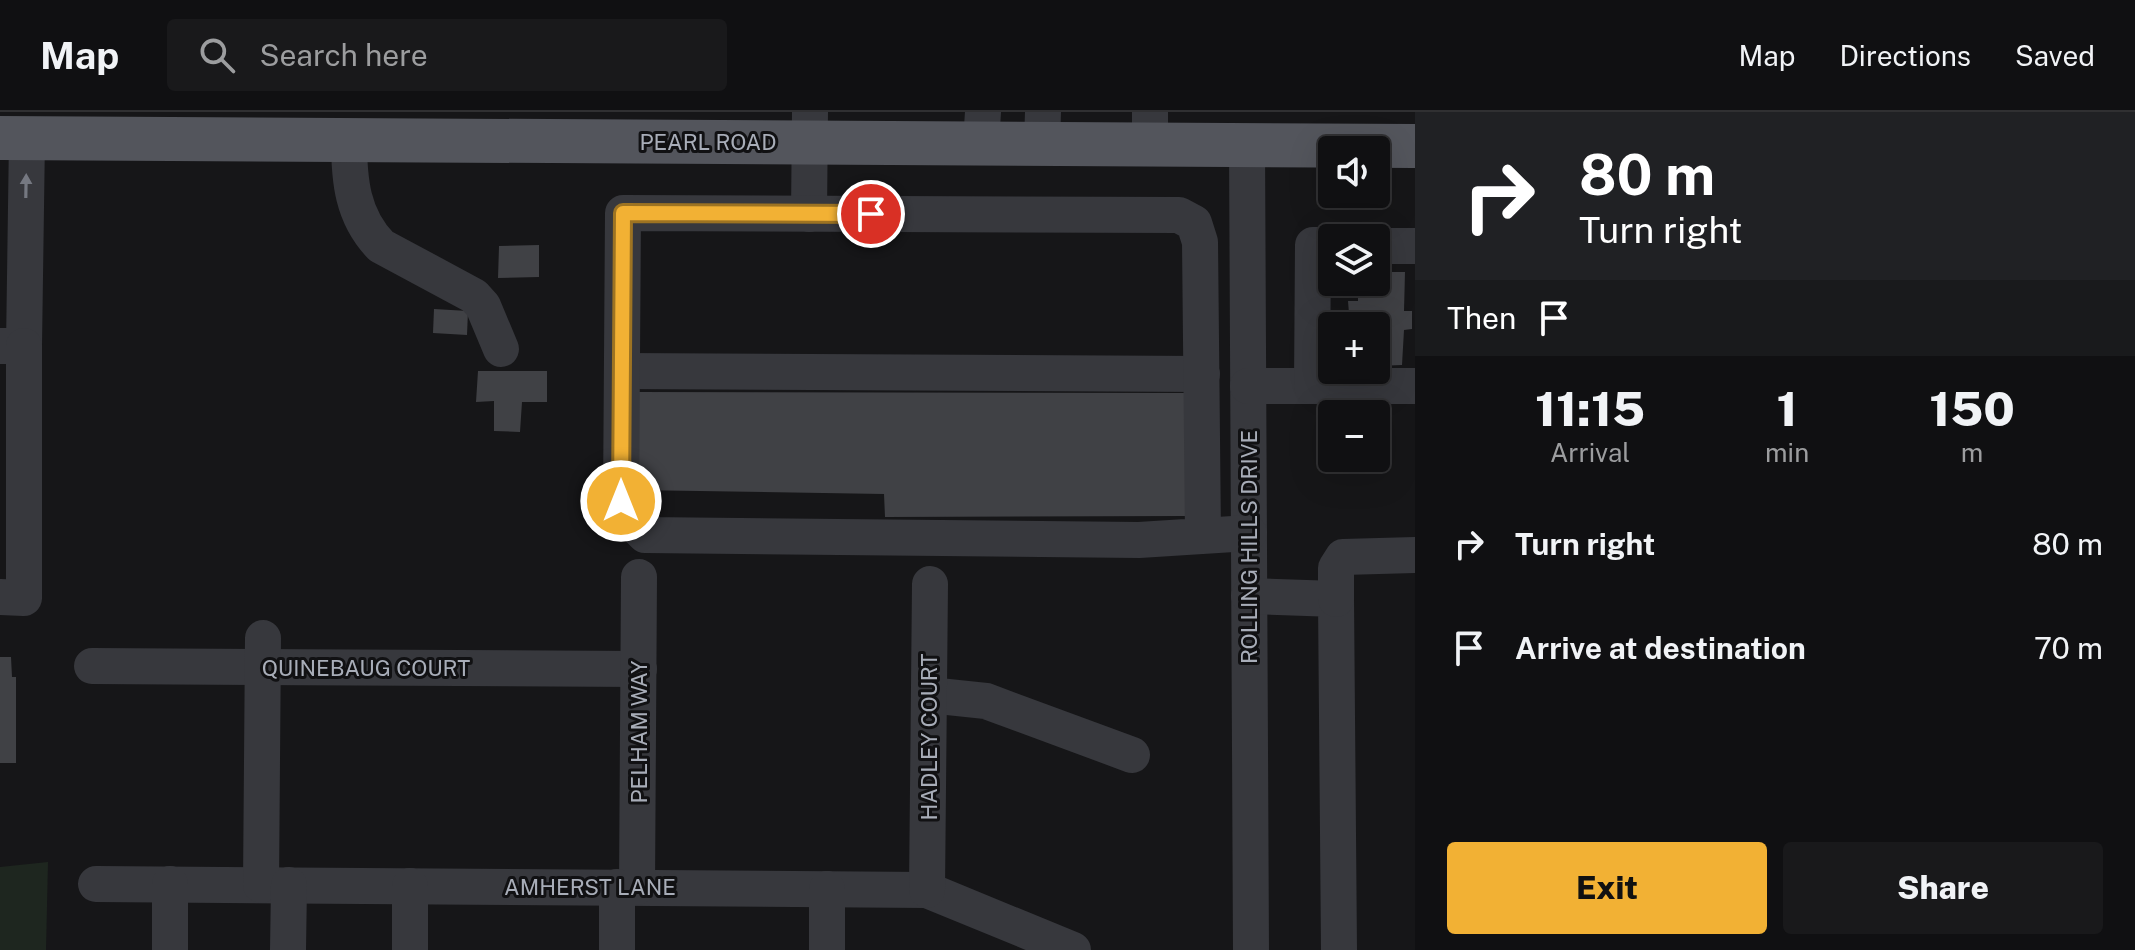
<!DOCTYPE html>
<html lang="en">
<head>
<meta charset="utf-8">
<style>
	body { margin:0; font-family:"Public Sans",sans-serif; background:#19191b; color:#f1f3f6; height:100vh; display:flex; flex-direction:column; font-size:30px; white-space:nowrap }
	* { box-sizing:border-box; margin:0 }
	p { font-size:26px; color:#9c9d9f }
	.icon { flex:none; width:44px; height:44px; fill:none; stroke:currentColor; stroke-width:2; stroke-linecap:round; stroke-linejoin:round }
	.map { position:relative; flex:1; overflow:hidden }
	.sheet { display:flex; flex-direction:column; background:#101012; width:720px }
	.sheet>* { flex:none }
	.top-card { background:#202124; color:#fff; overflow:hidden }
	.tools { position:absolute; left:1318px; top:24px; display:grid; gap:16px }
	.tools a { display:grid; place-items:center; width:72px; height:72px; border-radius:8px; background:#101012; box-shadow:0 8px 32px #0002,0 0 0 2px #303032; font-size:40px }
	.pin { position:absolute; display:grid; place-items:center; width:68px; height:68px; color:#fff; margin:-34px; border:4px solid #fff; border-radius:50%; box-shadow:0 2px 8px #0007 }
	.me { position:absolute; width:88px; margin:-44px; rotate:0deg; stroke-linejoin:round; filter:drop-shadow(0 0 6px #0008) }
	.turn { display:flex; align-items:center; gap:28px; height:168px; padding:0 32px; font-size:36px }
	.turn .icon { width:104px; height:104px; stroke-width:2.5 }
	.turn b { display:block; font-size:56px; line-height:68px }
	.then { display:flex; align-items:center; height:76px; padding:0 32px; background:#0003; gap:16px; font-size:30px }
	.eta { display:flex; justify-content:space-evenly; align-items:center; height:136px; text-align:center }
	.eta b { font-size:48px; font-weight:800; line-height:56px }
	.cta { display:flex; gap:16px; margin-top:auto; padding:16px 32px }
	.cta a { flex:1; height:92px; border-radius:8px; background:#f2b134; color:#111; font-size:32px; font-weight:800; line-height:92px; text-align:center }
	.cta a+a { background:#19191b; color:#f1f3f6 }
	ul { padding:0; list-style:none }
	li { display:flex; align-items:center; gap:24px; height:104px; padding:0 32px }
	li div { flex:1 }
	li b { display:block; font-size:30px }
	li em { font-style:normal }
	header { display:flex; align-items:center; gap:48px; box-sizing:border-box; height:112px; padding:0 40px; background:#101012; border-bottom:2px solid #303032 }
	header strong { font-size:38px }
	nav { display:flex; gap:44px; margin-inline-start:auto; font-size:28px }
	.search { width:560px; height:72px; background:#19191b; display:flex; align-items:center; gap:20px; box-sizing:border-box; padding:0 28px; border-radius:8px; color:#9c9d9f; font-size:30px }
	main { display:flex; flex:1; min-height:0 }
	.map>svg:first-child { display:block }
	.green { fill:#1e261f }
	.building { fill:#404145 }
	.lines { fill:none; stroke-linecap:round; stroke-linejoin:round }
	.minor { stroke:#37383d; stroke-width:36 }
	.major { stroke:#53555c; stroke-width:44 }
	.oneway { fill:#757881 }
	.route-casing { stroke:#9d7322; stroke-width:20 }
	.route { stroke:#f2b134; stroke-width:14 }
	.labels { text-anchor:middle; stroke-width:6; stroke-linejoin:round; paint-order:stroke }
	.street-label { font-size:22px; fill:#a8adb8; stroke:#111113 }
</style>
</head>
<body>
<header>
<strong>Map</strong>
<div class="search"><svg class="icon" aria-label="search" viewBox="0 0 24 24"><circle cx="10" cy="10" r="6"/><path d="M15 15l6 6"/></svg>Search here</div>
<nav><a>Map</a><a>Directions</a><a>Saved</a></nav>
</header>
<main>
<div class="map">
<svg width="1415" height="838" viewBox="0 0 1415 838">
	<rect width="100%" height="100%" fill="#161618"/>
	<polygon class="green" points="48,750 46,838 0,838 0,755"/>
	<g class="building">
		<polygon points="539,133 539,165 498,166 499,134"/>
		<polygon points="1376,160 1405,160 1404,199 1412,199 1412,217 1404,218 1402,253 1376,254 1376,214 1350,214 1348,189 1358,189 1358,170 1376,170"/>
		<polygon points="434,197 468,199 467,223 433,221"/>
		<polygon points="478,259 547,259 547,290 522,290 520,320 494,319 494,289 476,290"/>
		<polygon points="634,280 1186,281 1185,404 885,405 884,382 634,378"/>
		<polygon points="0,545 11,545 12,565 16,565 16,651 0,651"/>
	</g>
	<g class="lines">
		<g class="minor">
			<polyline points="1150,0 1150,32"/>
			<path d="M349,28C349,68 352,104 381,134L474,184L483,194L501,237"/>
			<polyline points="981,31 983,0"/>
			<polyline points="1042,32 1043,0"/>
			<polyline points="1247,33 1251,838"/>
			<polyline points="809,102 810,0"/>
			<polyline points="1376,134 1415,134"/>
			<polyline points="2,234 24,234 27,26"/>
			<polyline points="622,259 1202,262"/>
			<polyline points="1248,274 1415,274"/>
			<polyline points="1312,274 1313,133 1332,133"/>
			<polyline points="1203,424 1200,130 1194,111 1179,103 623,101 621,389 632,410 645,423 1139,428 1249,421"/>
			<polyline points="1249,484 1336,487 1339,838"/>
			<polyline points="0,485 24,486 24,234"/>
			<polyline points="1336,487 1336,456 1343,445 1415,443"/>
			<polyline points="92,554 639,557"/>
			<polyline points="929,583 986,589 1132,643"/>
			<polyline points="96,772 927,778 1073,838"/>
			<polyline points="261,773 263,526"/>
			<polyline points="637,775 639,465"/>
			<polyline points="827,777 827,838"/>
			<polyline points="927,778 930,472"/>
			<polyline points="170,838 170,772"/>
			<polyline points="288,838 289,773"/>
			<polyline points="410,838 410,774"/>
			<polyline points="617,838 617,775"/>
		</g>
		<polyline class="major" points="0,26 1415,34"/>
	</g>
	<defs><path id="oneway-solid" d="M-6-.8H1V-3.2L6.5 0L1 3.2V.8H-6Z" transform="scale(2)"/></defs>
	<use class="oneway" href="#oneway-solid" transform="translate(26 74) rotate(-89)"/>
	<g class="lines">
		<g class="route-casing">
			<polyline id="route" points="621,389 623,101 871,102"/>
		</g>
		<use href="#route" class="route"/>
	</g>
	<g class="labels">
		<g class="street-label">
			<text x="708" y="38">PEARL ROAD</text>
			<text transform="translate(1249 435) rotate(-90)" y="8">ROLLING HILLS DRIVE</text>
			<text x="366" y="564">QUINEBAUG COURT</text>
			<text transform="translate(639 620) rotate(-90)" y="8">PELHAM WAY</text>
			<text transform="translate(929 625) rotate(-90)" y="8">HADLEY COURT</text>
			<text x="590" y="783">AMHERST LANE</text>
		</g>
	</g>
</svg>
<div class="tools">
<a><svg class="icon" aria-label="sound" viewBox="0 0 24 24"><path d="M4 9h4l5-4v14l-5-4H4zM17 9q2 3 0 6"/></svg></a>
<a><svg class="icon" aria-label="layers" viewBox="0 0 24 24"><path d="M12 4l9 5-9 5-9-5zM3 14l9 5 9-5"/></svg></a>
<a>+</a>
<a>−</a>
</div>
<div class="pin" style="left:871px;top:102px;background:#d93025"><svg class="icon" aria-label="arrive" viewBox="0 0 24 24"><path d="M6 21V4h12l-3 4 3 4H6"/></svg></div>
<svg class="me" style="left:621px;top:389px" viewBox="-20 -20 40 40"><circle r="17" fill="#f2b134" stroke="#fff" stroke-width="3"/><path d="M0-11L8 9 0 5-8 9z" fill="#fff"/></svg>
</div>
<section class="sheet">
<div class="top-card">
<div class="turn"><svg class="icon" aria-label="right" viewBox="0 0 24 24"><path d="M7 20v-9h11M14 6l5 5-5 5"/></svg><div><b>80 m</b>Turn right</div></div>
<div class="then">Then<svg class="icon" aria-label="arrive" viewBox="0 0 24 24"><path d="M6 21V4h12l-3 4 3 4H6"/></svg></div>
</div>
<div class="eta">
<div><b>11:15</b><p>Arrival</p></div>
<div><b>1</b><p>min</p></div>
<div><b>150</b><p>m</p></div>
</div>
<ul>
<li><svg class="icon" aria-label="right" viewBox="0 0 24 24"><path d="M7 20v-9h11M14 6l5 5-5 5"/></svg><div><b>Turn right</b></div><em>80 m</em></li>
<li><svg class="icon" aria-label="arrive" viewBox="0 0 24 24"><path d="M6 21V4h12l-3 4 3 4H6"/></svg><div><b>Arrive at destination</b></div><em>70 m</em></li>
</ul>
<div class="cta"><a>Exit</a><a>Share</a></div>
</section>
</main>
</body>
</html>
